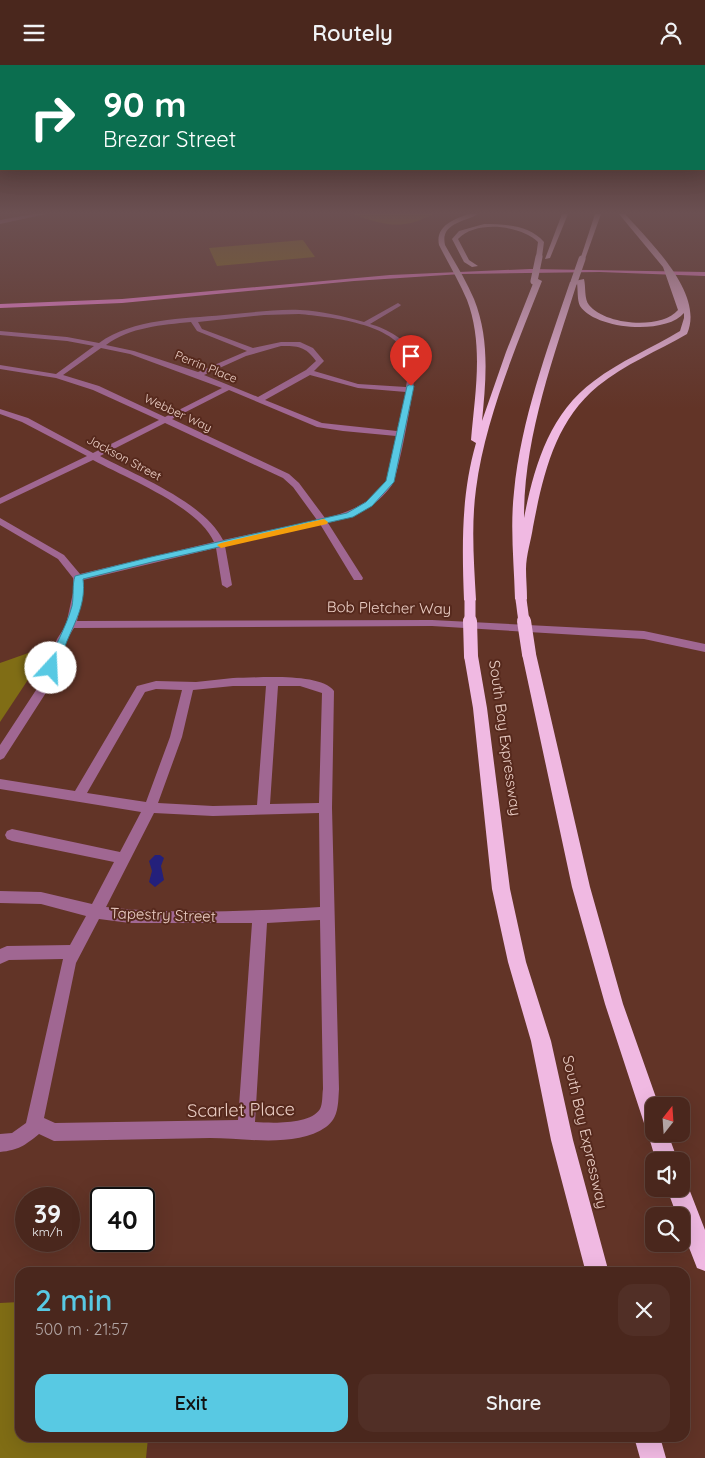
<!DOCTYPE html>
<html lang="en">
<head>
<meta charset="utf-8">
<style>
	body { margin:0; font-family:Quicksand,sans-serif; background:#512f26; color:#f1f3f6; height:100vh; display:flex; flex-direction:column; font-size:19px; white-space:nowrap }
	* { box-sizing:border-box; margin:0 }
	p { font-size:16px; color:#b2a5a4 }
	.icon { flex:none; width:28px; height:28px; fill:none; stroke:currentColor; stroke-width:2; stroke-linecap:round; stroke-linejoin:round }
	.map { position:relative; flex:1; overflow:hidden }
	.drawer { position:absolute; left:15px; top:1202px; width:675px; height:175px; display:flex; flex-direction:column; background:#4a271d; border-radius:15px; box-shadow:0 5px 20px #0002,0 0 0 1px #61443b }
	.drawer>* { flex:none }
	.top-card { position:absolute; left:0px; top:0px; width:705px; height:105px; box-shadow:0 5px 20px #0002,0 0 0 1px #61443b; background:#0b6e4f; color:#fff; overflow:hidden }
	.needle { width:32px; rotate:17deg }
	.tools { position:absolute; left:645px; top:1032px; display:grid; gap:10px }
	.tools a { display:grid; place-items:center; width:45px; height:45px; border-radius:10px; background:#4a271d; box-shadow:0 5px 20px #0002,0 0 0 1px #61443b; font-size:25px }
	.speed { position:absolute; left:15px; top:1122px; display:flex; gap:10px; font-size:25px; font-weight:700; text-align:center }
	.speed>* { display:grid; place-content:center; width:65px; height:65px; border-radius:50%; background:#4a271d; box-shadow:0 5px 20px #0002,0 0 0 1px #61443b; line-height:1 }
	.speed small { font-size:12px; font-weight:400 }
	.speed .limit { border:2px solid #111; border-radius:8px; background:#fff; color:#111 }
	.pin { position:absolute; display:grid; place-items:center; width:42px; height:42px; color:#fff; margin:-51px -21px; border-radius:50% 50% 50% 0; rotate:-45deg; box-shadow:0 0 5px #0007 }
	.pin .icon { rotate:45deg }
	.me { position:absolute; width:55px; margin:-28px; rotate:20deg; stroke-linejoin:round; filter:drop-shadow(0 0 4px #0008) }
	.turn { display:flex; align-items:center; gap:18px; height:105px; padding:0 20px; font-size:22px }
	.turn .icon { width:65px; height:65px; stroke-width:2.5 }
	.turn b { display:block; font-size:35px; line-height:42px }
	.round { display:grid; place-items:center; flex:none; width:52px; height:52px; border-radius:15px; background:#512f26 }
	.summary { display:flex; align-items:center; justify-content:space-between; height:85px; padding:0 20px }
	h1 { font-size:30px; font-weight:600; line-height:38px; color:#58c9e3 }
	.primary-button { display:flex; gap:10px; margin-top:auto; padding:10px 20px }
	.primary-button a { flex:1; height:58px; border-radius:15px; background:#58c9e3; color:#111; font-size:20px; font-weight:600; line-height:58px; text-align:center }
	.primary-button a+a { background:#512f26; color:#f1f3f6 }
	header { display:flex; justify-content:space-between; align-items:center; height:65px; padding:0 20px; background:#4a271d; font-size:22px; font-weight:600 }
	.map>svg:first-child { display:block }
	.green { fill:#806d15 }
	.water { fill:#24207b }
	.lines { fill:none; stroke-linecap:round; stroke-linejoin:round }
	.minor { fill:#a06792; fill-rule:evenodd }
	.major { fill:#fb86e1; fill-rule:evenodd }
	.highway { fill:#f0b9e2; fill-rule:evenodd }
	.highway-bridge-far2 { stroke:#f0b9e2; stroke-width:7 }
	.highway-bridge-far1 { stroke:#f0b9e2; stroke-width:11 }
	.highway-bridge { stroke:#f0b9e2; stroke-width:14 }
	.route { fill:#58c9e3; stroke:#398394 }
	.slow { fill:#f59e0b }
	.labels { text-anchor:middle; stroke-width:4; stroke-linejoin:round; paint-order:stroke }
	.far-street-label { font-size:12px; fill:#eccfc6; stroke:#56291d }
	.street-label { font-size:15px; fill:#eccfc6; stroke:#56291d }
	.near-street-label { font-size:18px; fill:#eccfc6; stroke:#56291d }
</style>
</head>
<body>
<header><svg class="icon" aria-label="menu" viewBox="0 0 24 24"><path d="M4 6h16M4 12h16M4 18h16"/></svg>Routely<svg class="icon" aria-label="person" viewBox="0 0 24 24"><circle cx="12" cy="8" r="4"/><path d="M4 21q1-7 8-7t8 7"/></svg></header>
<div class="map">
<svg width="705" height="1393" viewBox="0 0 705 1393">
	<rect width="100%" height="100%" fill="#623427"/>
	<g class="green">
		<path d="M352,149H433C402,166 383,160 352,149Z"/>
		<polygon points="303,175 315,192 217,201 209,183"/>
		<polygon points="51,580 0,657 0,598"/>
		<polygon points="20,1237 20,1372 148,1373 146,1393 0,1393 0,1238"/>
	</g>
	<polygon class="water" points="155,790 160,790 164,793 161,801 164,815 155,822 149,817 152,806 149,796"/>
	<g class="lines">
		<g class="minor">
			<polygon points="34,149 46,149 0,159 0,155"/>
			<path d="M398,238L401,240L400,241L370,259C387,264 407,274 415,292C419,302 399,410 392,420C375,443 356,451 328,458L363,513L362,515H354L320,459L225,481L232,520L227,523L222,520L216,483L83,515L84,523L77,556L432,555L644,566L705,579V587L644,574L432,561L74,563L67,574L49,623L4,693L0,695V680L38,622L57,574L66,560L74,523L73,513L58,494L0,460V453L64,490L80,509L214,477C198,441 128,414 93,395L0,439V433L87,391L22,357L0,349V344L28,353L93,388L159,355L93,325L56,313L0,304V300L56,309L94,281L67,276L0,270V266L67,272L99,278C134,253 182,254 224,250C249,248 275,244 300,245C322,246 342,251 364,257ZM299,249C330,252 394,258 408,292C411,299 407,314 406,322L358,319L314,306L324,296L313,283L300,277H281L253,283L202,264L198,257L264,250ZM191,257L197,266L247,286L198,307L134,286L106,280C130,262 162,260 191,257ZM281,281C298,281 305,281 316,296L306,305L258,332L204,310L246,291ZM101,283L130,289L222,323L165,352L99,321L63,310ZM310,310L358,323L406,327L397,366L322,358L265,335ZM229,325L317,362L343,366L396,371C393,383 391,408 385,418C372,438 347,448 325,453L299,418L289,409L172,354ZM165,358L283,413L293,422L317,455L223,475C204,437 137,411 100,391Z"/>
			<path d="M233,613C256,613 320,607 334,626L332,743L339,1024C338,1038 339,1053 326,1062C296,1083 245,1073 210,1073C158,1074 106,1075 54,1076L39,1069C24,1081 19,1085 0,1087V1069L12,1068L26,1058L63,894L9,895L0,899V884L7,881L70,880L86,851L41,839L0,838V826L41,827L92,839L114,797L12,776L7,774L5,770L7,766L12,764L120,787L141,747L0,724V714L75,726L137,621L156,616L196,617ZM233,621H266L257,740L213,741L158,738L182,672L193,625ZM278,621H300L322,628L319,738L270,739ZM156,624L182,625L170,672L146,737L87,728L145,627ZM154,748L213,751L319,748L320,842C251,846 174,850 106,842ZM99,854L130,858H252L238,1055L55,1058L44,1053L76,898ZM320,855L323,1024C322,1030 323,1038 320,1044C310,1060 272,1058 255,1057L267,858Z"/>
		</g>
		<polygon class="major" points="530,204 705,207 705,211 600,207 461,209 354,216 122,238 0,243 0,239 122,234 390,210"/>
		<g class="highway">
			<path d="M469,149H478C465,157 440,158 445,180C455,198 466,215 474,234C490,274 486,315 482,356L506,287L534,216L538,214L542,216C516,282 485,354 476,424C471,461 474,498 476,535L470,539L464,535C462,481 461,430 476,378L471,375C475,328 484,280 467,235C459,216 448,198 439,180C435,161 454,154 469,149Z"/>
			<polygon points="562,149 568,149 550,193 545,194"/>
			<polygon points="595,149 601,149 585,194 580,195"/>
			<path d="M619,149H625C650,177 705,229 687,269C658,286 625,299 598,321C555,356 543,410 533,462C531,476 526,490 526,504C526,514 527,524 527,534L521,538L515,534C514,498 510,463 514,427C521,355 547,285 570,217L584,214C586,222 584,234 589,240C605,260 661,265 678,245L663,202ZM577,218C578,224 577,235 580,241C596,265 666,270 684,248V253L680,266C652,283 620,296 594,316C549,349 534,402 524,453C524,372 553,294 577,218Z"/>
			<path d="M484,159C505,159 530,160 544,177L542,192L539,194L536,192L538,177C520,160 476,155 458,174L469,195L478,201L472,202L464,197L452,174L459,166Z"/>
			<polygon points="529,585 534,586 536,589 590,822 623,939 659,1041 654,1041 654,1069 668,1069 678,1096 656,1096 648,1069 649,1066 644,1058 605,939 572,822 522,589 524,586"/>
			<polygon points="471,586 476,588 478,591 487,643 510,824 526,897 551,976 573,1075 609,1208 586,1208 551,1075 531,976 508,897 492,824 473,643 464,591 466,588"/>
			<polygon points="681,1114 686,1116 705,1165 705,1206 697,1203 681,1162 681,1151 677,1151 667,1124 681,1124"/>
			<polygon points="634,1372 660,1372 666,1393 640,1393"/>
		</g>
		<g class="highway-bridge-far2">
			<polyline points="534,216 539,192"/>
			<polyline points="574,217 582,194"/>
		</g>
		<g class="highway-bridge-far1">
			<polyline points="521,534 524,557"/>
			<polyline points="470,535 470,557"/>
		</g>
		<g class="highway-bridge">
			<polyline points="470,556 471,591"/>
			<polyline points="524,556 529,589"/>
		</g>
	</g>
	<linearGradient id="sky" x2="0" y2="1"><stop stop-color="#361d15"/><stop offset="0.43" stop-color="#6b5052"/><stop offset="1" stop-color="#6b5052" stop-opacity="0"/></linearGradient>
	<rect width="705" height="344" fill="url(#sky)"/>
	<path class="route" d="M411,319L414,321L394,417L372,441L353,452L152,497L83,514C86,538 76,555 67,576C63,586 60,596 55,606H48L46,603C54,582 66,563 72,541C74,531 72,520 75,511L151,492L347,448L366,437L386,416L407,321Z"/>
	<polygon class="slow" points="324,454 328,457 327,459 221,483 217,480 221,478"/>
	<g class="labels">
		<g class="far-street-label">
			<text transform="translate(206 302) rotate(22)" y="4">Perrin Place</text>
			<text transform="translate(178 348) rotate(25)" y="4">Webber Way</text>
			<text transform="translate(124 393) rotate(28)" y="4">Jackson Street</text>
		</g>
		<g class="street-label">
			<text transform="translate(389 543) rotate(1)" y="5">Bob Pletcher Way</text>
			<text transform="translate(505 673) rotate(82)" y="5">South Bay Expressway</text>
			<text transform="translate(163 850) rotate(2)" y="5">Tapestry Street</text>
			<text transform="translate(585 1067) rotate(77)" y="5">South Bay Expressway</text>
		</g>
		<g class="near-street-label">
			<text transform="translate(241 1045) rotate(-1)" y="6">Scarlet Place</text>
		</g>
	</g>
</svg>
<div class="tools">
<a><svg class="needle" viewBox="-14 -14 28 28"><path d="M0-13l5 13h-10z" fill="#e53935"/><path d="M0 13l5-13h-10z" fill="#b2a5a4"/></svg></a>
<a><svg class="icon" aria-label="sound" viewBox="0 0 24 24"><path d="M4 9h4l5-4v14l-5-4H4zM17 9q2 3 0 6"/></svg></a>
<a><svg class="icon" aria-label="search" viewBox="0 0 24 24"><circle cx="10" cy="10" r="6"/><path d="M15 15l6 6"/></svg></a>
</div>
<div class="speed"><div>39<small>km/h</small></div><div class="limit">40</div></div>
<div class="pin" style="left:411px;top:321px;background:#d93025"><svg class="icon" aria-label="arrive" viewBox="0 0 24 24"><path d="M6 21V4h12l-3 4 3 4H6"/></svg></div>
<svg class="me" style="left:51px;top:603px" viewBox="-20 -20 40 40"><circle r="19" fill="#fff"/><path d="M0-13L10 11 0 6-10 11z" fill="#58c9e3"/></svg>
<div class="top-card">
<div class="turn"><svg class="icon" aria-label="right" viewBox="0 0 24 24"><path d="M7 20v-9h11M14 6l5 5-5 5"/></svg><div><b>90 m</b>Brezar Street</div></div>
</div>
<section class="drawer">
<div class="summary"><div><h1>2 min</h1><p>500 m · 21:57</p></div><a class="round"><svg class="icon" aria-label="close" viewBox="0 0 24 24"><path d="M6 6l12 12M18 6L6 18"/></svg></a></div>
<div class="primary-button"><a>Exit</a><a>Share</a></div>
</section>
</div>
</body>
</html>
